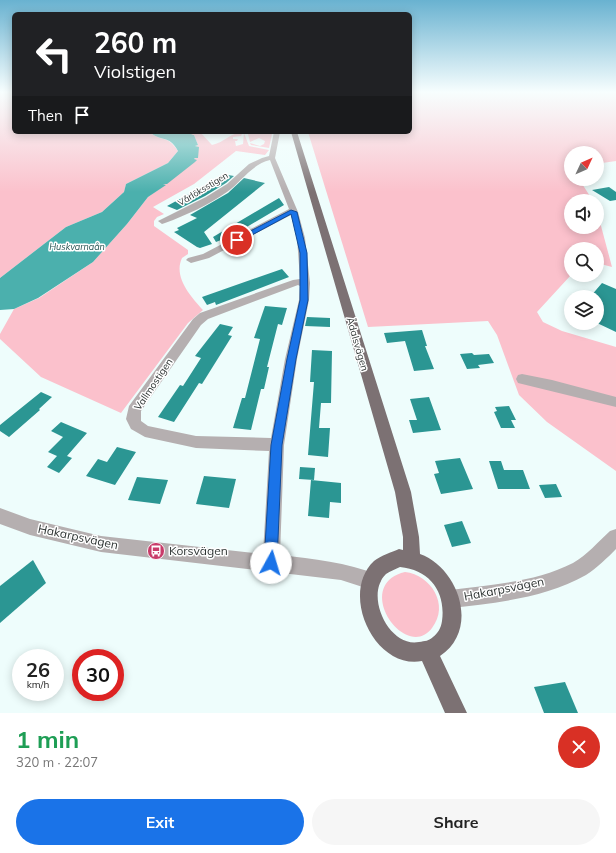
<!DOCTYPE html>
<html lang="en">
<head>
<meta charset="utf-8">
<style>
	body { margin:0; font-family:Mulish,sans-serif; background:#f6f6f6; color:#222; height:100vh; display:flex; flex-direction:column; font-size:15px; white-space:nowrap }
	* { box-sizing:border-box; margin:0 }
	p { font-size:13px; color:#767676 }
	.icon { flex:none; width:22px; height:22px; fill:none; stroke:currentColor; stroke-width:2; stroke-linecap:round; stroke-linejoin:round }
	.map { position:relative; height:713px; overflow:hidden }
	.sheet { display:flex; flex-direction:column; background:#fff; flex:1 }
	.sheet>* { flex:none }
	.banner { position:absolute; left:12px; top:12px; width:400px; height:122px; border-radius:6px; box-shadow:0 2px 10px #0003; background:#202124; color:#fff; overflow:hidden }
	.needle { width:26px; rotate:46deg }
	.buttons { position:absolute; left:564px; top:146px; display:grid; gap:8px }
	.buttons a { display:grid; place-items:center; width:40px; height:40px; border-radius:50%; background:#fff; box-shadow:0 2px 10px #0003; font-size:20px }
	.speed { position:absolute; left:12px; top:649px; display:flex; gap:8px; font-size:20px; font-weight:700; text-align:center }
	.speed>* { display:grid; place-content:center; width:52px; height:52px; border-radius:50%; background:#fff; box-shadow:0 2px 10px #0003; line-height:1 }
	.speed small { font-size:10px; font-weight:400 }
	.speed .limit { border:6px solid #d22; background:#fff; color:#111 }
	.pin { position:absolute; display:grid; place-items:center; width:34px; height:34px; color:#fff; margin:-17px; border:2px solid #fff; border-radius:50%; box-shadow:0 1px 4px #0007 }
	.me { position:absolute; width:44px; margin:-22px; rotate:6deg; stroke-linejoin:round; filter:drop-shadow(0 0 3px #0008) }
	.turn { display:flex; align-items:center; gap:14px; height:84px; padding:0 16px; font-size:18px }
	.turn .icon { width:52px; height:52px; stroke-width:2.5 }
	.turn b { display:block; font-size:28px; line-height:34px }
	.then { display:flex; align-items:center; height:38px; padding:0 16px; background:#0003; gap:8px; font-size:15px }
	.round { display:grid; place-items:center; flex:none; width:42px; height:42px; border-radius:21px; background:#f6f6f6 }
	.summary { display:flex; align-items:center; justify-content:space-between; height:68px; padding:0 16px }
	h1 { font-size:24px; font-weight:700; line-height:30px; color:#1e9e55 }
	.primary-button { display:flex; gap:8px; margin-top:auto; padding:8px 16px }
	.primary-button a { flex:1; height:46px; border-radius:24px; background:#1a73e8; color:#fff; font-size:16px; font-weight:700; line-height:46px; text-align:center }
	.primary-button a+a { background:#f6f6f6; color:#222 }
	.map>svg:first-child { display:block }
	.green { fill:#fbc1cc }
	.water { fill:#4bb0ad }
	.building { fill:#2b9693 }
	.lines { fill:none; stroke-linecap:round; stroke-linejoin:round }
	.minor { fill:#b5afb0; fill-rule:evenodd }
	.major { fill:#7c7173; fill-rule:evenodd }
	.route { fill:#1a73e8; stroke:#114b97 }
	.labels { text-anchor:middle; stroke-width:3; stroke-linejoin:round; paint-order:stroke }
	.far-street-label { font-size:9px; fill:#2e3433; stroke:#fff }
	.far-water-label { font-size:9px; font-style:italic; fill:#245150; stroke:#fff }
	.street-label { font-size:10px; fill:#2e3433; stroke:#fff }
	.near-street-label { font-size:12px; fill:#2e3433; stroke:#fff }
	.near-poi-label { font-size:12px; fill:#2e3433; stroke:#fff; text-anchor:start }
</style>
</head>
<body>
<div class="map">
<svg width="616" height="713" viewBox="0 0 616 713">
	<rect width="100%" height="100%" fill="#eefdfc"/>
	<g class="green">
		<path d="M0,92H14V132H150C160,142 167,134 178,151L168,163L126,184L124,192L102,212L66,227L0,278Z"/>
		<polygon points="410,92 616,92 616,161 602,163 599,170 597,171 597,153 571,153 571,179 579,179 593,201 571,201 571,227 597,227 597,211 612,267 597,263 597,249 571,249 571,275 537,312 543,322 562,331 616,347 616,471 547,422 519,395 497,335 488,321 368,327 308,132 410,132"/>
		<path d="M191,132H200L212,145C223,143 232,132 243,132L241,136L233,137V139H238L237,141H235L236,146L243,144L244,133L249,146L269,150L265,155L236,151L194,184L153,207L164,214L157,217L154,221V226L188,250V254L182,258C173,277 191,297 203,310L188,323L121,413L41,377L0,339V334L14,309L39,298L93,262L127,224L148,197L165,185L162,184L184,169L198,155V147L195,146L198,145L194,135H191Z"/>
		<polygon points="248,134 272,134 269,148 251,145 250,143 260,146 264,144 265,141 259,138 250,142"/>
		<path d="M405,572C431,575 450,605 432,628C406,663 351,585 405,572Z"/>
	</g>
	<path class="water" d="M150,132H191L193,134L191,135H194L198,145L195,146L199,147L198,158H195L194,159L197,160L195,162L167,184H163L166,185L148,197L127,224L93,262L38,298L14,309L0,310V278L66,227L102,212L124,192L126,184L168,163L178,151C169,134 160,142 150,132Z"/>
	<g class="building">
		<polygon points="223,174 234,176 226,183 205,196 177,210 167,206 209,183"/>
		<polygon points="244,178 265,183 204,232 212,244 200,248 197,247 174,232 179,230 177,228 197,218 190,215 228,193"/>
		<polygon points="609,187 616,192 616,200 610,201 592,190"/>
		<polygon points="279,198 284,205 245,228 248,229 216,242 213,237"/>
		<polygon points="282,269 289,277 216,305 215,302 207,305 202,297"/>
		<polygon points="602,283 616,289 616,332 597,323 597,297 590,297"/>
		<polygon points="265,306 287,308 282,325 278,324 267,367 269,367 264,389 261,389 251,430 233,428 242,398 245,398 260,339 254,338"/>
		<polygon points="307,317 330,318 330,327 305,326"/>
		<polygon points="220,324 233,327 228,335 232,336 202,384 199,383 174,422 158,417 180,385 183,386 201,358 195,356"/>
		<polygon points="422,330 427,346 425,346 434,369 414,371 405,341 387,343 384,333"/>
		<polygon points="312,350 332,351 331,403 321,403 319,428 330,428 328,457 308,455 314,382 310,382"/>
		<polygon points="472,353 474,355 489,354 494,363 478,365 480,368 467,369 460,354"/>
		<polygon points="41,392 52,397 39,409 40,410 9,437 0,431 0,425"/>
		<polygon points="429,397 441,430 413,433 409,420 417,420 410,399"/>
		<polygon points="509,406 516,420 511,420 515,428 501,428 494,412 497,411 495,407"/>
		<polygon points="61,422 87,433 67,456 72,458 59,473 47,467 57,456 48,452 63,437 51,431"/>
		<polygon points="117,447 136,452 115,485 86,476 98,459 107,462"/>
		<polygon points="460,458 473,489 441,494 434,474 439,473 435,461"/>
		<polygon points="489,461 501,461 504,470 523,470 530,489 498,489"/>
		<polygon points="300,467 315,468 314,480 299,479"/>
		<polygon points="204,476 236,479 229,508 196,504"/>
		<polygon points="137,477 168,480 160,504 128,500"/>
		<polygon points="311,480 341,483 341,503 330,502 329,518 308,516"/>
		<polygon points="556,484 562,497 545,498 539,485"/>
		<polygon points="462,521 471,543 452,547 444,525"/>
		<polygon points="33,560 46,583 0,623 0,586"/>
		<polygon points="565,682 578,713 544,713 534,687"/>
	</g>
	<g class="lines">
		<g class="minor">
			<path d="M274,132H280L275,158L298,212L305,238L310,283L309,300L297,359L284,445L280,555C314,559 346,562 378,575L381,581L378,587L372,590L341,580L101,552L30,535L0,524V508L30,519L101,536L263,554L269,451L196,448L145,437L131,429L126,419L129,406L193,319L200,313L293,280L300,279L297,238L291,215L209,258L191,263L186,260L188,258L203,254L289,209L270,160C252,164 241,182 227,192C208,205 187,215 165,223L162,224L158,221L206,197L227,184L249,164L262,158L269,156ZM298,285L300,286L299,300L285,359L271,438L196,436L148,426L141,421V411L201,325L208,319Z"/>
			<polygon points="522,374 552,380 616,397 616,407 518,383 516,379 518,375"/>
			<path d="M616,529V549C607,558 597,568 586,575C545,598 496,603 450,608L444,605L441,599L444,593L450,590C490,585 536,582 573,563C587,555 598,542 610,531Z"/>
		</g>
		<path class="major" d="M291,132H297L411,492L419,537L420,554C459,568 480,630 440,656L467,713H445L422,661C375,670 339,594 374,561C380,556 392,552 399,549L403,550V537L395,492ZM400,567C430,570 446,592 442,621C441,628 438,633 433,637C429,641 425,641 419,642C389,648 364,595 386,574C390,571 396,569 400,567Z"/>
	</g>
	<linearGradient id="sky" x2="0" y2="1"><stop stop-color="#69b2d0"/><stop offset="0.48" stop-color="#f7fefe"/><stop offset="1" stop-color="#f7fefe" stop-opacity="0"/></linearGradient>
	<rect width="616" height="192" fill="url(#sky)"/>
	<polygon class="route" points="291,210 297,212 307,253 308,300 296,359 282,445 277,563 275,567 271,569 266,567 264,563 271,445 287,359 300,300 300,253 291,214 239,242 233,240"/>
	<defs>
		<g id="bus-disc" transform="scale(0.9)"><circle r="9.5" fill="#c83b69" stroke="#fff"/><path d="M-5-6H5V4H4V6H2V4H-2V6H-4V4H-5ZM-3.5-4V0h7V-4ZM-3.5 1.2v1.5H-2V1.2ZM2 1.2v1.5H3.5V1.2Z" fill="#fff"/></g>
	</defs>
	<g fill-rule="evenodd">
		<use href="#bus-disc" x="156" y="551"/>
	</g>
	<g class="labels">
		<g class="far-street-label">
			<text transform="translate(203 189) rotate(-31)" y="3">Vårlöksstigen</text>
		</g>
		<g class="far-water-label">
			<text x="77" y="250">Huskvarnaån</text>
		</g>
		<g class="street-label">
			<text transform="translate(358 344) rotate(74)" y="4">Ådalsvägen</text>
			<text transform="translate(153 384) rotate(-56)" y="4">Vallmostigen</text>
		</g>
		<g class="near-street-label">
			<text transform="translate(78 537) rotate(12)" y="4">Hakarpsvägen</text>
			<text transform="translate(504 589) rotate(-11)" y="4">Hakarpsvägen</text>
		</g>
		<g class="near-poi-label">
			<text x="169" y="555">Korsvägen</text>
		</g>
	</g>
</svg>
<div class="buttons">
<a><svg class="needle" viewBox="-14 -14 28 28"><path d="M0-13l5 13h-10z" fill="#e53935"/><path d="M0 13l5-13h-10z" fill="#767676"/></svg></a>
<a><svg class="icon" aria-label="sound" viewBox="0 0 24 24"><path d="M4 9h4l5-4v14l-5-4H4zM17 9q2 3 0 6"/></svg></a>
<a><svg class="icon" aria-label="search" viewBox="0 0 24 24"><circle cx="10" cy="10" r="6"/><path d="M15 15l6 6"/></svg></a>
<a><svg class="icon" aria-label="layers" viewBox="0 0 24 24"><path d="M12 4l9 5-9 5-9-5zM3 14l9 5 9-5"/></svg></a>
</div>
<div class="speed"><div>26<small>km/h</small></div><div class="limit">30</div></div>
<div class="pin" style="left:237px;top:240px;background:#d93025"><svg class="icon" aria-label="arrive" viewBox="0 0 24 24"><path d="M6 21V4h12l-3 4 3 4H6"/></svg></div>
<svg class="me" style="left:271px;top:563px" viewBox="-20 -20 40 40"><circle r="19" fill="#fff"/><path d="M0-13L10 11 0 6-10 11z" fill="#1a73e8"/></svg>
<div class="banner">
<div class="turn"><svg class="icon" aria-label="left" viewBox="0 0 24 24"><path d="M17 20v-9H6M10 6l-5 5 5 5"/></svg><div><b>260 m</b>Violstigen</div></div>
<div class="then">Then<svg class="icon" aria-label="arrive" viewBox="0 0 24 24"><path d="M6 21V4h12l-3 4 3 4H6"/></svg></div>
</div>
</div>
<section class="sheet">
<div class="summary"><div><h1>1 min</h1><p>320 m · 22:07</p></div><a class="round" style="background:#d93025;color:#fff"><svg class="icon" aria-label="close" viewBox="0 0 24 24"><path d="M6 6l12 12M18 6L6 18"/></svg></a></div>
<div class="primary-button"><a>Exit</a><a>Share</a></div>
</section>
</body>
</html>
